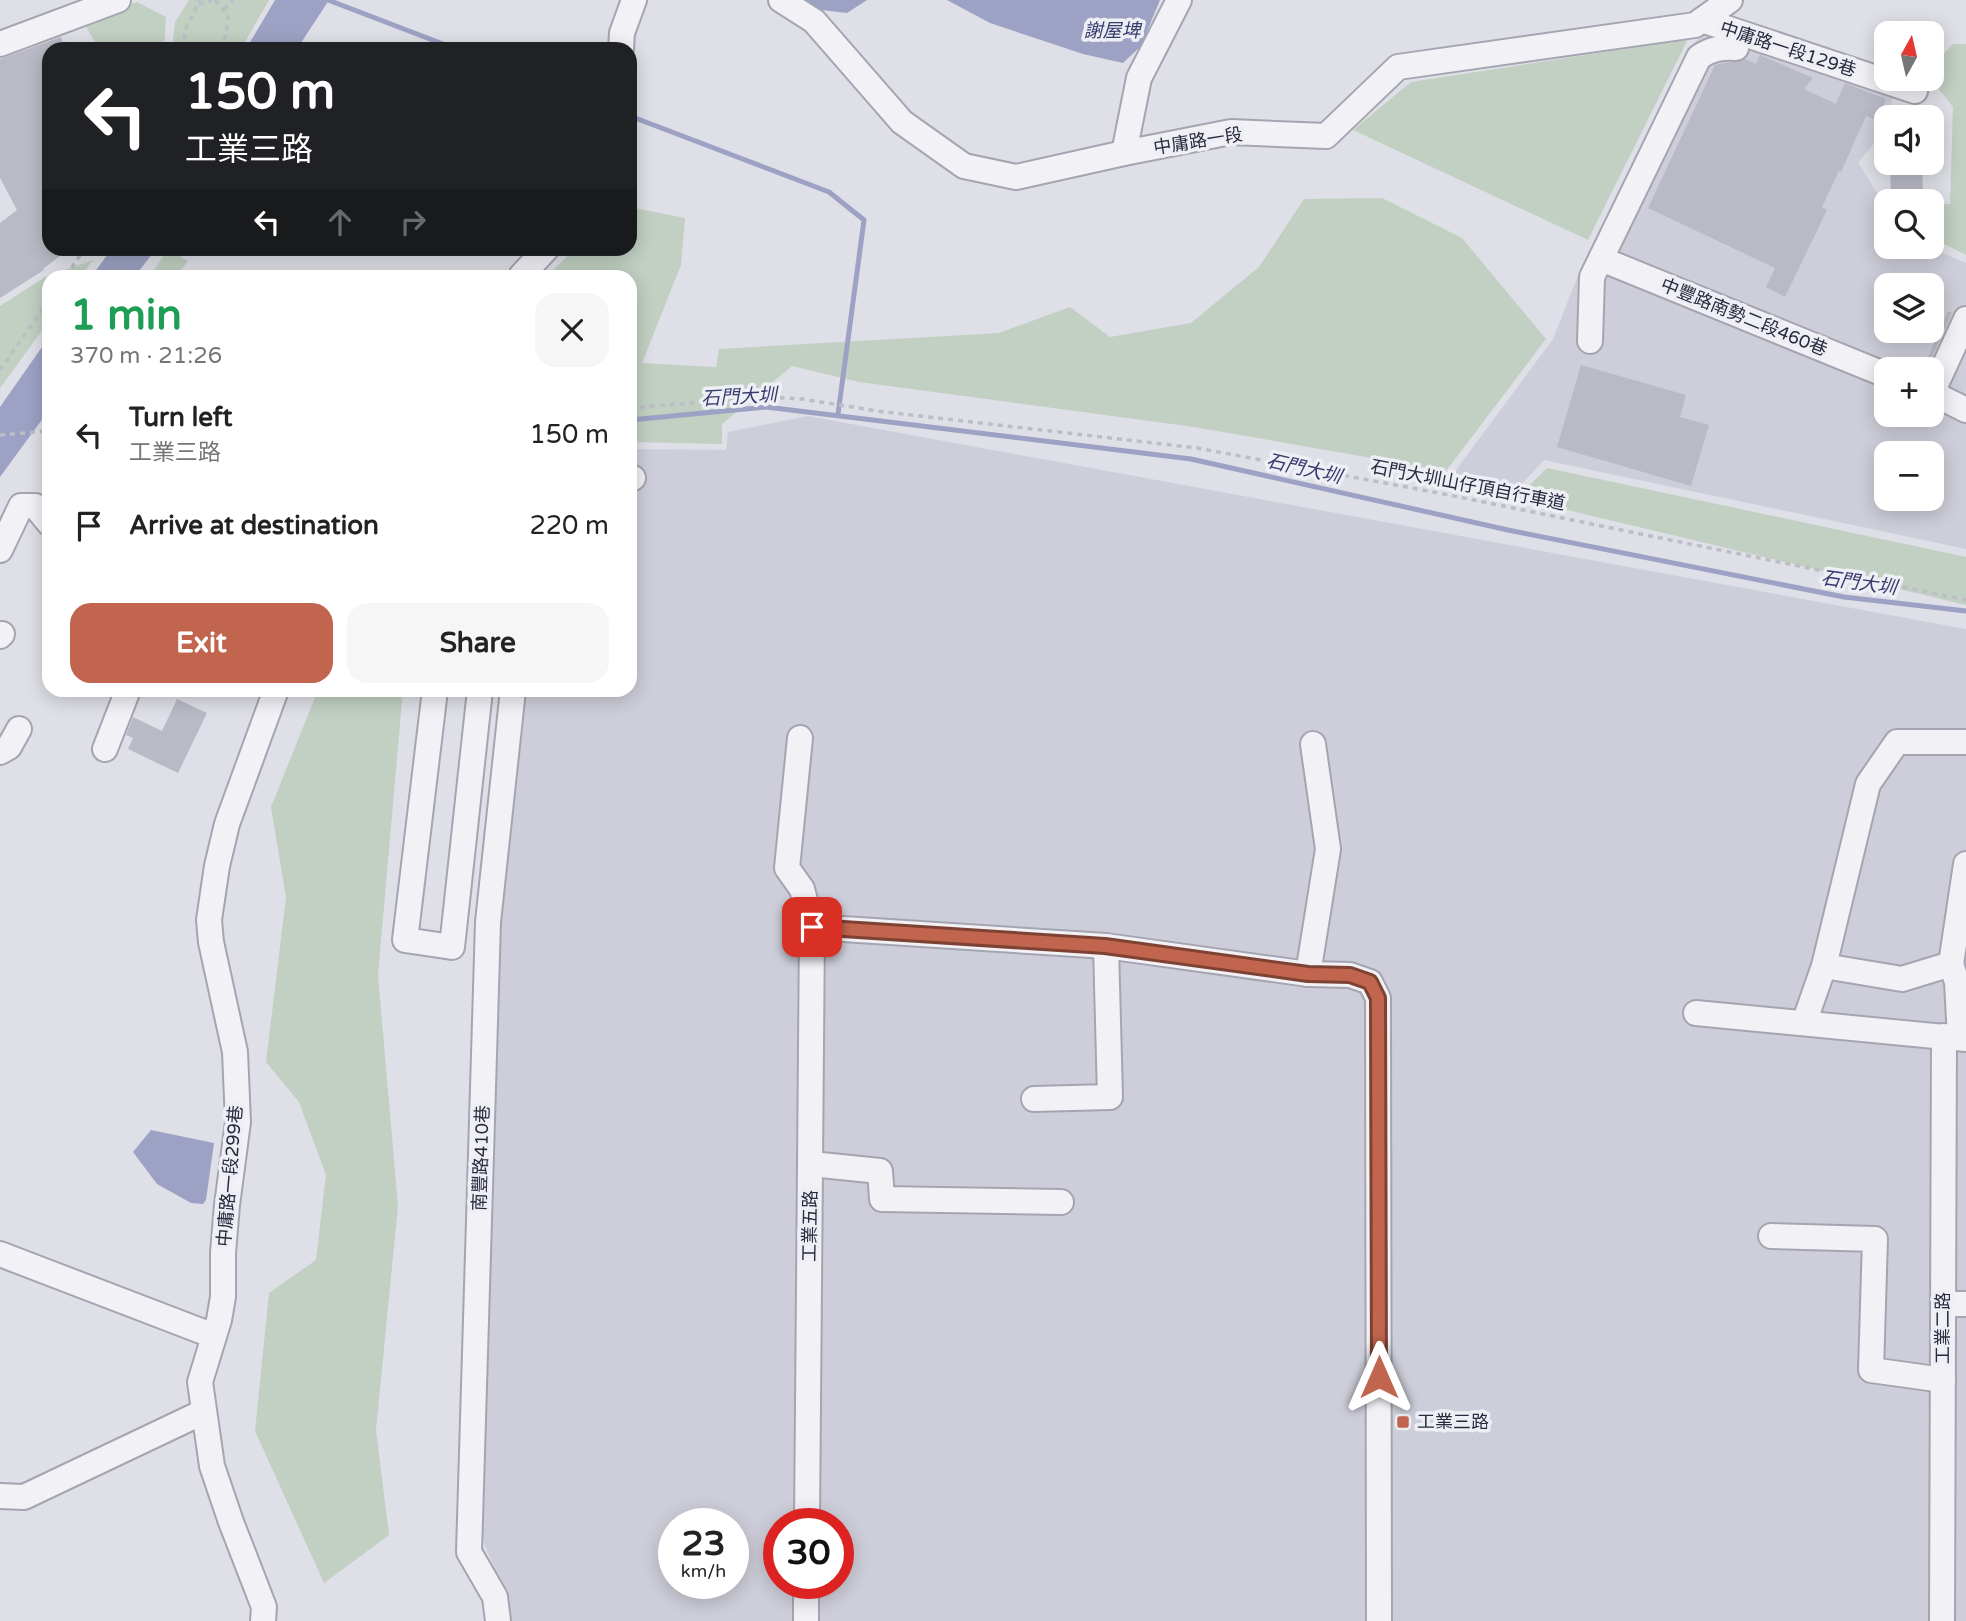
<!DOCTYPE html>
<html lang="en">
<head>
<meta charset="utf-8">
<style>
	body { margin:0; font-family:"Varela Round","Noto Sans TC",sans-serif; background:#f6f6f6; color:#222; height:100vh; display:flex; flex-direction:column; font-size:26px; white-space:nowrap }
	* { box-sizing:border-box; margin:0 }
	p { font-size:23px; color:#767676 }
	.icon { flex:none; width:38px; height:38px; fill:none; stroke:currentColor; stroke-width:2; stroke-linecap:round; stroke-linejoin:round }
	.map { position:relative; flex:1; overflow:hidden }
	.sheet { position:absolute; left:42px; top:270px; width:595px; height:427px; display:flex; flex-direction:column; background:#fff; border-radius:21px; box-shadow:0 4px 18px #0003 }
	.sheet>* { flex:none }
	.guide { position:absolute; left:42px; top:42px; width:595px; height:214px; border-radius:21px; box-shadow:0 4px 18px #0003; background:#202124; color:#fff; overflow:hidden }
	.needle { width:46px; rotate:8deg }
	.fabs { position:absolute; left:1874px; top:21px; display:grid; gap:14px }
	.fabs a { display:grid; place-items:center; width:70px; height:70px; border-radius:14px; background:#fff; box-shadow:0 4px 18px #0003; font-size:35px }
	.speed { position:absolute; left:658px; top:1508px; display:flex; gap:14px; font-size:35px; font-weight:700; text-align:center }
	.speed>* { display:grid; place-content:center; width:91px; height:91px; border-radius:50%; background:#fff; box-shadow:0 4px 18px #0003; line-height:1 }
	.speed small { font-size:18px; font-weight:400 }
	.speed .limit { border:10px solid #d22; background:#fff; color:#111 }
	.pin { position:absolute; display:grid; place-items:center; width:60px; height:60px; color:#fff; margin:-30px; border-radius:14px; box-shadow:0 4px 10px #0006 }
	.me { position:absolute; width:77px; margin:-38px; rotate:0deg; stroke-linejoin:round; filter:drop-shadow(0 0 5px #0008) }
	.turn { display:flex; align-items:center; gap:24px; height:147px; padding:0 28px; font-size:32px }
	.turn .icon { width:91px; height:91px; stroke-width:2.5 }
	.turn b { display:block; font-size:49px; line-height:60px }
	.lanes { display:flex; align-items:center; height:66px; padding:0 28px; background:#0003; justify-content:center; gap:35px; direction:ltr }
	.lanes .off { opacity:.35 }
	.round { display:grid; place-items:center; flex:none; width:74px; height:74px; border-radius:21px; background:#f6f6f6 }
	.summary { display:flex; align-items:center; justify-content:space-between; height:119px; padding:0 28px }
	h1 { font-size:42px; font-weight:800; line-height:52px; color:#1e9e55 }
	.cta { display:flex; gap:14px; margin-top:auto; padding:14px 28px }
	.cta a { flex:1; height:80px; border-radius:21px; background:#c2654e; color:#fff; font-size:28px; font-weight:800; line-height:80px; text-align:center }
	.cta a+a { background:#f6f6f6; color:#222 }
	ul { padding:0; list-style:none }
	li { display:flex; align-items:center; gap:21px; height:91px; padding:0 28px }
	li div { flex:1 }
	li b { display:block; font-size:26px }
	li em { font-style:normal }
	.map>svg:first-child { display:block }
	.built { fill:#cdced9; fill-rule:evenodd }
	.green { fill:#c1d0c2 }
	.water { fill:#9da2c4 }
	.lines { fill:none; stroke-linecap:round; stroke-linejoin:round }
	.stream { stroke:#9da2c4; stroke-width:5 }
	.building { fill:#babac6 }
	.minor-casing { stroke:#a5a5b1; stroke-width:28 }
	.path { stroke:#bdbdc6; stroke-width:3.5; stroke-dasharray:5 5; stroke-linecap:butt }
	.minor { stroke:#f1f1f6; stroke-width:24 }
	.route-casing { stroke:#7e4233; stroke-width:18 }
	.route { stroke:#c2654e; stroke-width:12 }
	.poi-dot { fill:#c2654e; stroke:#eeeff5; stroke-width:2.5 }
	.labels { text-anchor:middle; stroke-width:7; stroke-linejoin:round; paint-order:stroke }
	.street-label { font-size:18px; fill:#29293d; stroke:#eeeff5 }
	.poi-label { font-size:18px; fill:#29293d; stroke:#eeeff5; text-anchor:start }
	.water-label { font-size:19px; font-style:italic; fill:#373c6d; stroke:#eeeff5 }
</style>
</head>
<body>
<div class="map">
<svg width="1966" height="1621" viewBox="0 0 1966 1621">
	<rect width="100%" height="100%" fill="#dfdfe7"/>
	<g class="built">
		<path d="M1710,33L1895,91L1880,137L1858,162L1886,208V247H1929L1966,263V549L1544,460L1509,498L1445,485L1553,339L1577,278L1689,48L1699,38ZM1886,285H1932V331H1886ZM1886,369H1932V415H1886ZM1886,453H1932V499H1886Z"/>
		<path d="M808,416L1966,629V1621H508L506,1598L470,1508L480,969L500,690H630V449L726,450L728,432ZM674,1524H733V1584H674ZM779,1524H838V1584H779Z"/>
	</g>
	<g class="green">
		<polygon points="189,0 269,0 241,49 172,49 175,22"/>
		<polygon points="137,2 166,17 164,49 99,49 84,23"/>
		<polygon points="1688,39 1588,240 1353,130 1411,82"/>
		<polygon points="1953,44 1966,44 1966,255 1932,238 1932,205 1950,204 1953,107 1931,79 1932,66"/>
		<polygon points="1382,198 1462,238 1546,339 1446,471 1194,427 859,382 792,366 722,424 722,444 630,442 630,276 547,276 575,249 630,248 630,207 685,218 681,265 642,363 716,367 719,349 999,333 1070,307 1110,337 1191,323 1259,267 1304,199"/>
		<polygon points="168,249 188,261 176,276 150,276"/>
		<polygon points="93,260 81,276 49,276 49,321 0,388 0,306 45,277"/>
		<polygon points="1547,468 1966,557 1966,605 1517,498"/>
		<polygon points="318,690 403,690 378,975 398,1206 376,1430 389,1535 324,1583 255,1431 269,1293 316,1260 326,1175 299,1102 266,1062 286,897 271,807"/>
	</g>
	<g class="water">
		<polygon points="275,0 329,0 297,49 246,49"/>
		<polygon points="802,0 867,0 847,13 821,10"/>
		<polygon points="947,0 1160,0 1141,46 1123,63 1083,54 990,23"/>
		<polygon points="112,248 156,248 156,249 135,276 92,276"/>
		<polygon points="49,337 49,410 0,477 0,407"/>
		<polygon points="151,1130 214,1143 206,1200 203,1204 191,1203 157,1184 133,1152"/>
	</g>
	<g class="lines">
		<g class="stream">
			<polyline points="328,0 456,49"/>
			<polyline points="630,116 829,192 864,220 838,414"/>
			<polyline points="630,420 766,407 1191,459 1508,530 1844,597 1966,611"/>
		</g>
	</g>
	<g class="building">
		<polygon points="61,37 64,49 49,49 49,248 70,248 43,269 44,270 0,298 0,223 17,210 0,178 0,59"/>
		<polygon points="1760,55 1813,78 1804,89 1836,104 1845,83 1886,99 1877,121 1866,116 1841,172 1839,171 1822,207 1827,210 1785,297 1766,287 1775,268 1648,208 1715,65 1745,59 1756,64"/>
		<polygon points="1890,163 1922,163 1923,196 1891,197"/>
		<polygon points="1948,311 1952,313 1927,368 1924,366"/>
		<polygon points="1581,365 1686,395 1680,417 1709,425 1691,486 1557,447"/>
		<polygon points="177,699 207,713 178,773 128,749 133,738 126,735 133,717 162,731"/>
	</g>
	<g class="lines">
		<g class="minor-casing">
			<g id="minor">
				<polyline points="781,0 814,21 902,122 964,166 1016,177 1124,153 1231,132 1326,136 1398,67 1695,25 1730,0"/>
				<polyline points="1702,20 1915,91"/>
				<polyline points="0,44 118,0"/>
				<polyline points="621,49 622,33 634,0"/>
				<polyline points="1124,153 1139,78 1179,0"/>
				<polyline points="1601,259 1886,375"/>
				<polyline points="521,276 547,248"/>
				<polyline points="1966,319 1932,393 1966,410"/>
				<path d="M1590,341L1592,277L1699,57C1711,49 1721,47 1736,48"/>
				<polyline points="630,478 633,478"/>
				<polyline points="0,550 21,506 35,506 49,523"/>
				<polyline points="0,636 2,634"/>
				<polyline points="435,690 405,940 452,947 480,690"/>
				<polyline points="800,738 787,868 802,889 812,927 807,1524"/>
				<polyline points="105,749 128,690"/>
				<polyline points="0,752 9,747 19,729"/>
				<polyline points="812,927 1106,946 1308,974 1350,975 1370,982 1378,998 1379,1621"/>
				<polyline points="1951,964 1966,864"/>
				<polyline points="1824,966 1868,784 1897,742 1966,742"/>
				<polyline points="1308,974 1328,849 1313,744"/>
				<polyline points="1696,1013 1966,1039"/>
				<polyline points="1804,1023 1824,966 1902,979 1951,964 1957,982 1960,1038"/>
				<polyline points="1034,1099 1110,1097 1106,946"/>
				<polyline points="811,1164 880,1171 882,1199 1061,1202"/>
				<polyline points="1771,1236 1875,1239 1871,1370 1943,1380"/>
				<polyline points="0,1254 214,1336"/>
				<polyline points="1943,1304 1966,1304"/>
				<polyline points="0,1496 24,1497 203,1412"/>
				<polyline points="263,1621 264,1607 231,1522 212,1466 200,1382 219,1320 223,1297 223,1253 227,1205 238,1122 235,1052 211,942 209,920 217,866 227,824 276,690"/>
				<polyline points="498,1621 495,1597 469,1552 488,922 513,690"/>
				<polyline points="806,1621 806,1584"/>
				<polyline points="1942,1621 1944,1036"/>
			</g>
		</g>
		<g class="path">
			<polyline points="215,0 228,15 226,35 220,49"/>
			<polyline points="199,3 205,4 212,0"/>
			<polyline points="224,9 233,0"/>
			<polyline points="182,49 186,28 200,0"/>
			<polyline points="66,276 85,248"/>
			<polyline points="0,370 49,300"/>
			<polyline points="630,408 763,397 802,399 877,411 1197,448 1444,494 1966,600"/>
			<polyline points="0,435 49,431"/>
		</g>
		<use href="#minor" class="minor"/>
	</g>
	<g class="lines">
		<g class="route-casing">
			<polyline id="route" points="812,927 1105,946 1308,974 1350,975 1370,982 1378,998 1379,1377"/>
		</g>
		<use href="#route" class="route"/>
	</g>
	<rect class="poi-dot" x="1396" y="1415" width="14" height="14" rx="3.5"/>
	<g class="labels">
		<g class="street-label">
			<text transform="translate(1788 49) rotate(18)" y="6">中庸路一段129巷</text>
			<text transform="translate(1198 141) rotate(-9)" y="6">中庸路一段</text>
			<text transform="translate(1744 317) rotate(22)" y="6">中豐路南勢二段460巷</text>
			<text transform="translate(1468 485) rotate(11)" y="6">石門大圳山仔頂自行車道</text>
			<text transform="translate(481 1158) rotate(-88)" y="6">南豐路410巷</text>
			<text transform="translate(230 1176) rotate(-85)" y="6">中庸路一段299巷</text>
			<text transform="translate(810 1226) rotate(-89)" y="6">工業五路</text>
			<text transform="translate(1943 1328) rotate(-90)" y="6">工業二路</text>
		</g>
		<g class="poi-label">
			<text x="1417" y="1428">工業三路</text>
		</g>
		<g class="water-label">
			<text x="1112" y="37">謝屋埤</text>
			<text transform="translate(739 396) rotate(-3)" y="7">石門大圳</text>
			<text transform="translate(1304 468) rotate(13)" y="7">石門大圳</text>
			<text transform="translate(1859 582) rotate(8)" y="7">石門大圳</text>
		</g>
	</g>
</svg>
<div class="fabs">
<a><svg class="needle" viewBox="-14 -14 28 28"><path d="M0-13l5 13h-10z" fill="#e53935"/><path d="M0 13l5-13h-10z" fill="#767676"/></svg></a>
<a><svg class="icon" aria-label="sound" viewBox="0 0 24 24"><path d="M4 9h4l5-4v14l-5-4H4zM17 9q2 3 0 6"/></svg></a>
<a><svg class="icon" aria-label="search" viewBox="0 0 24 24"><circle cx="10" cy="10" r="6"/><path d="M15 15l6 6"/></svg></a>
<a><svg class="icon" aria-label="layers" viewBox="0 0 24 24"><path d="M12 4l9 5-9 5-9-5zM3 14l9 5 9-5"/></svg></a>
<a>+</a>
<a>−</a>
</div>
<div class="speed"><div>23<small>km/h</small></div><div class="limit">30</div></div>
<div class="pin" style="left:812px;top:927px;background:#d93025"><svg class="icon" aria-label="arrive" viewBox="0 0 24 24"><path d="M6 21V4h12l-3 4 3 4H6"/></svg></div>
<svg class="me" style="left:1379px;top:1377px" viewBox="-20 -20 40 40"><path d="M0-17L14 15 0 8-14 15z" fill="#c2654e" stroke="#fff" stroke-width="4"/></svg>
<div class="guide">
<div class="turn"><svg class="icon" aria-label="left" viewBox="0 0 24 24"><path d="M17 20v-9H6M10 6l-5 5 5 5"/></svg><div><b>150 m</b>工業三路</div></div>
<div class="lanes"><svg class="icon" aria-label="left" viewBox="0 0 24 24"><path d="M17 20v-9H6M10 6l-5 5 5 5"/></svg><svg class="icon off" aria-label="ahead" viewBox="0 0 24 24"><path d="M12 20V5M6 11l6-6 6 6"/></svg><svg class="icon off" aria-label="right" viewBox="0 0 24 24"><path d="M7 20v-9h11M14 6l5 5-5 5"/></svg></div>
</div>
<section class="sheet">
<div class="summary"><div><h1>1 min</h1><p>370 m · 21:26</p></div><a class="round"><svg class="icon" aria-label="close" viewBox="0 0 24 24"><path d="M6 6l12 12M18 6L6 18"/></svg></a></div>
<ul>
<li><svg class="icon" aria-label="left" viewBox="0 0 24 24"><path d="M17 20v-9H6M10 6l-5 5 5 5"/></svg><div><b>Turn left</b><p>工業三路</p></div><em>150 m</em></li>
<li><svg class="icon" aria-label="arrive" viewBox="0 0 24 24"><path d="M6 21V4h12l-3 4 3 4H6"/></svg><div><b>Arrive at destination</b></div><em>220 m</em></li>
</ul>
<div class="cta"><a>Exit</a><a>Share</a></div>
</section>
</div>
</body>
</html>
